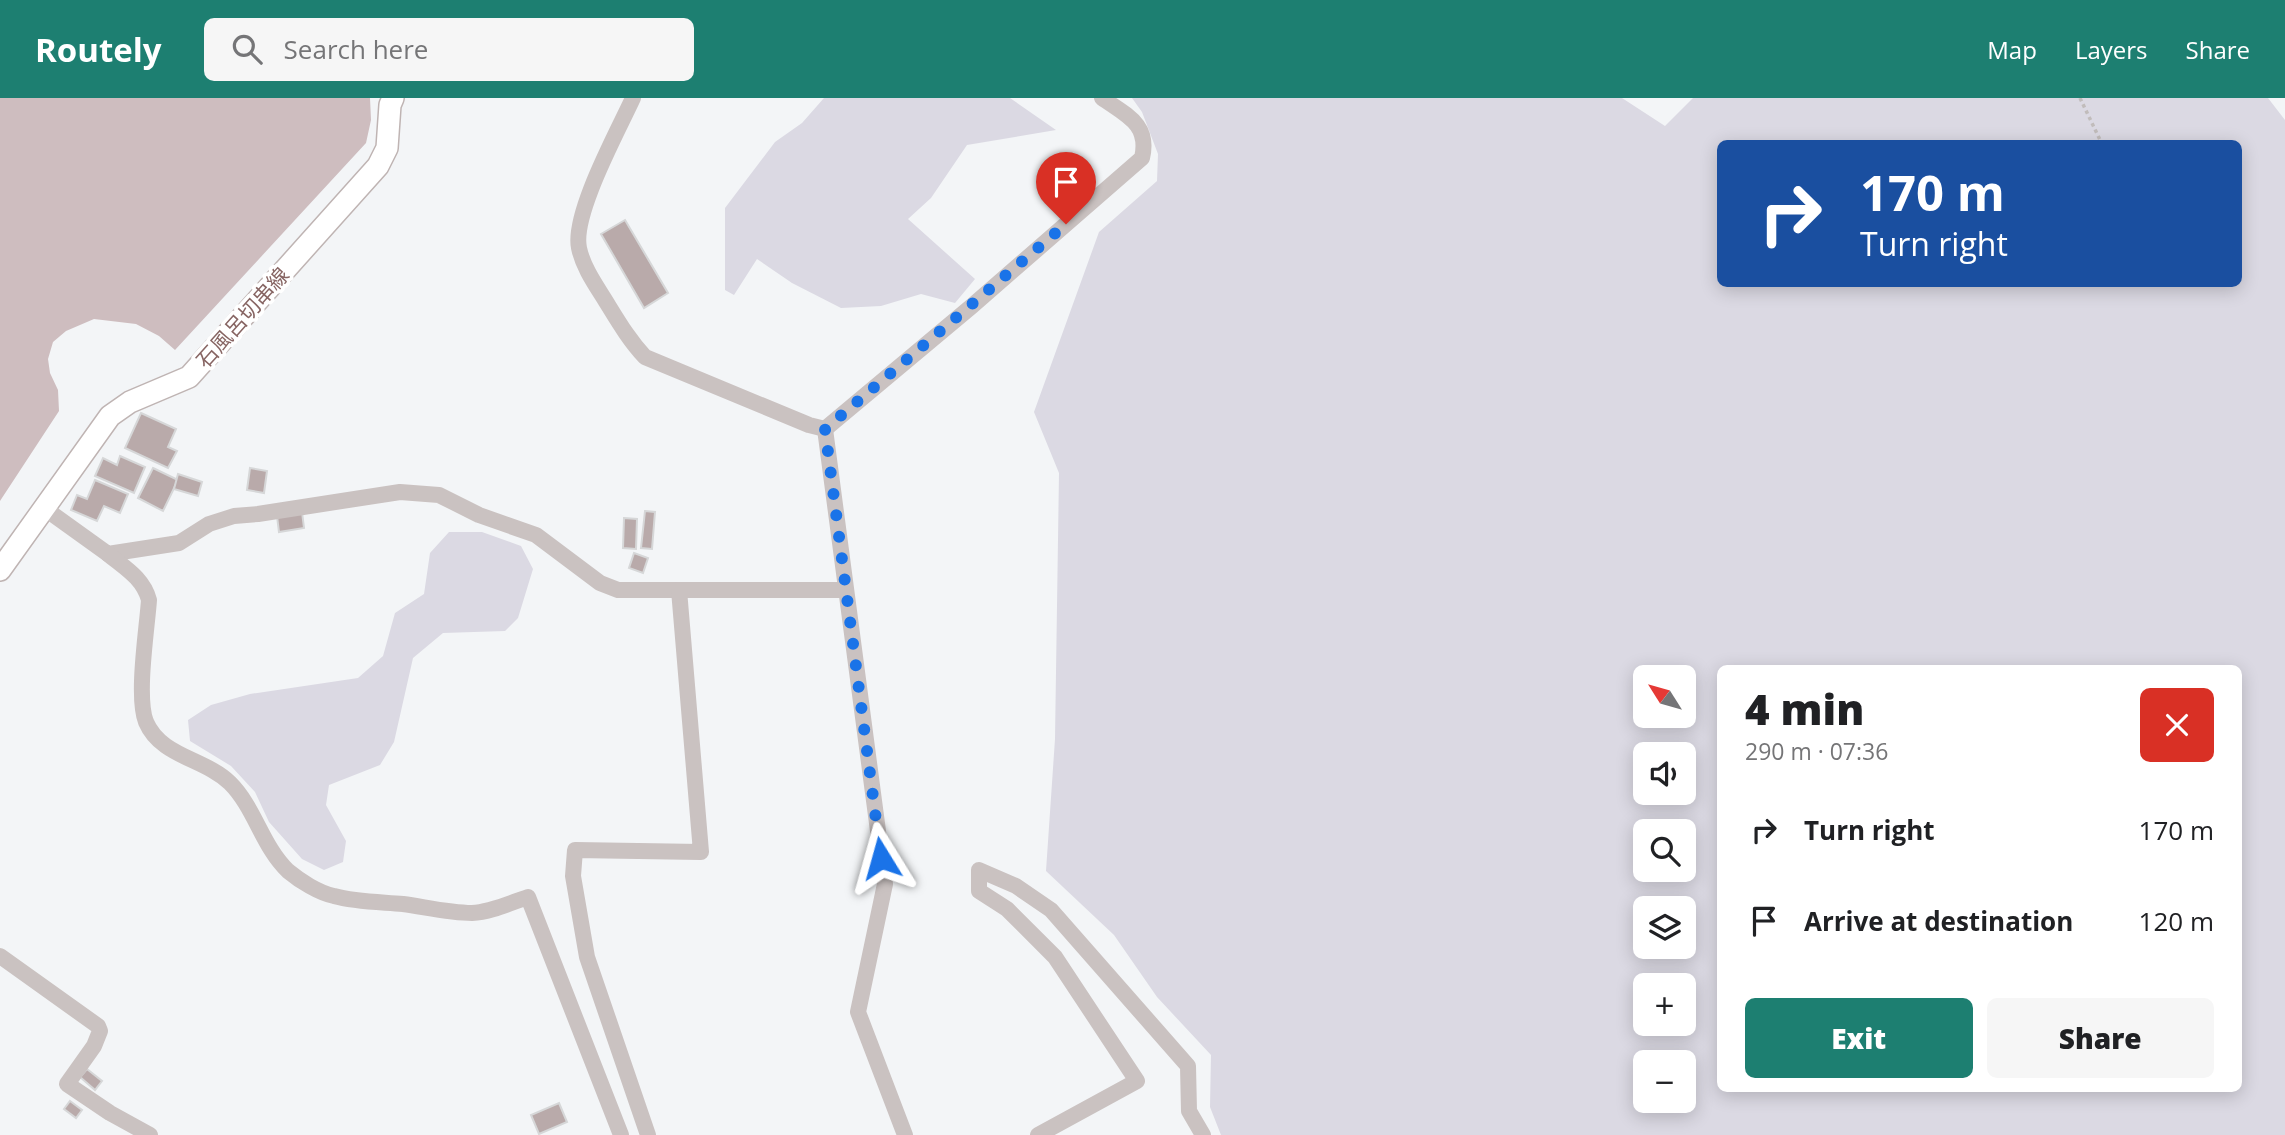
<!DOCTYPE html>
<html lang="en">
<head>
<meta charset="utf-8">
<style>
	body { margin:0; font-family:"Open Sans","Noto Sans JP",sans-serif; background:#f6f6f6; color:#202124; height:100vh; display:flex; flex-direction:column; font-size:26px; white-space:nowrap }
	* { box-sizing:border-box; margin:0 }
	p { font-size:23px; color:#757577 }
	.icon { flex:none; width:38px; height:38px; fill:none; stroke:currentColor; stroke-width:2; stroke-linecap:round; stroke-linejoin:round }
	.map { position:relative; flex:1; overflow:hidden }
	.details { position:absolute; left:1717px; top:567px; width:525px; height:427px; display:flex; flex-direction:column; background:#fff; border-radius:10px; box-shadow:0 4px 18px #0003 }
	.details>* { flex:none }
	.banner { position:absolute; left:1717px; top:42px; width:525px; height:147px; border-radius:10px; box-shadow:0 4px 18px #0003; background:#1a4fa0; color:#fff; overflow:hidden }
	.needle { width:46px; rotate:307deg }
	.tools { position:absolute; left:1633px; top:567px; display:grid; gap:14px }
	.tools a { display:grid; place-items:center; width:63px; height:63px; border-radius:10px; background:#fff; box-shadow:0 4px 18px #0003; font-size:35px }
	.pin { position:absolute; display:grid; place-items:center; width:60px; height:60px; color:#fff; margin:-72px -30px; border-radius:50% 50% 50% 0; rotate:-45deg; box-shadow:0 0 7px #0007 }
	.pin .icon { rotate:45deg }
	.me { position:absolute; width:77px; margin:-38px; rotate:352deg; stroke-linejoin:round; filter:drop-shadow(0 0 5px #0008) }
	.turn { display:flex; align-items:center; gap:24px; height:147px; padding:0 28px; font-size:32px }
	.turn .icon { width:91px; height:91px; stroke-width:2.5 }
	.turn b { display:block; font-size:49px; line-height:60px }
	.round { display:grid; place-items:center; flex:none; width:74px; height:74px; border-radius:10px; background:#f6f6f6 }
	.head { display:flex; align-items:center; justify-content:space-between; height:119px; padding:0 28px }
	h1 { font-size:42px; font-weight:800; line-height:52px }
	.primary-button { display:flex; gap:14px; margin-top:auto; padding:14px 28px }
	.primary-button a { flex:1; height:80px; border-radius:10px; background:#1d7f71; color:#fff; font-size:28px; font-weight:800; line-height:80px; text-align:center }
	.primary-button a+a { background:#f6f6f6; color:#202124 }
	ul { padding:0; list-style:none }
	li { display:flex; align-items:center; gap:21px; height:91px; padding:0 28px }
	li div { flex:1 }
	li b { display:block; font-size:26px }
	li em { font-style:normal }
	header { display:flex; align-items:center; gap:42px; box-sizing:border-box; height:98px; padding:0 35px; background:#1d7f71; color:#fff }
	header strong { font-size:33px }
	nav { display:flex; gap:38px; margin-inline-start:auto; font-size:24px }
	.search { width:490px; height:63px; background:#f6f6f6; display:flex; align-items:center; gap:18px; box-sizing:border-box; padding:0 24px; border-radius:10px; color:#757577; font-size:26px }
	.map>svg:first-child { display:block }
	.green { fill:#dbd9e3; fill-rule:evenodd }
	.water { fill:#cebdbf }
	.building { fill:#b9aaaa; stroke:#d6d7d8; stroke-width:2 }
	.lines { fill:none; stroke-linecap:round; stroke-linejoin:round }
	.secondary-casing { stroke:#bfb4b3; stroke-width:24 }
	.path { stroke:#c1bcbb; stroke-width:3.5; stroke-dasharray:3.5 3.5; stroke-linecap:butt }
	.street { stroke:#cac2c1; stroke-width:16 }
	.secondary { stroke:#fff; stroke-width:21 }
	.route { stroke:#1a73e8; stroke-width:12; stroke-dasharray:0 21.6 }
	.labels { text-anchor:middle; stroke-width:7; stroke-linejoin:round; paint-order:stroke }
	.street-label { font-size:21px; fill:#876563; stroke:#fff }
</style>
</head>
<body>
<header>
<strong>Routely</strong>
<div class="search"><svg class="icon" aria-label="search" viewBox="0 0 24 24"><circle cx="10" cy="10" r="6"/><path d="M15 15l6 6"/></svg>Search here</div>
<nav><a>Map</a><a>Layers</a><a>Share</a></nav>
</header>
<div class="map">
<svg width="2285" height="1037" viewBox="0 0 2285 1037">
	<rect width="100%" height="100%" fill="#f3f5f7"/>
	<g class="green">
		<polygon points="824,0 1010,0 1056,32 967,47 931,100 908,121 975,181 955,205 921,196 881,208 841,210 792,185 757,161 734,197 725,192 725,110 775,44 802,25"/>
		<path d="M1132,0H1622L1665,28L1693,0H2268L2285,22V1037H1221L1210,1009L1211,957L1157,899L1114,837L1046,773L1055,641L1059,375L1034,314L1099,134L1157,83L1158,56L1142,14ZM1720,46H2238V186H1720ZM1720,570H2238V990H1720ZM1645,579H1684V618H1645ZM1645,656H1684V695H1645ZM1645,733H1684V772H1645ZM1645,810H1684V849H1645ZM1645,887H1684V926H1645ZM1645,964H1684V1003H1645Z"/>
		<polygon points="449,434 482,434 521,448 533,471 518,520 505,533 443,535 413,560 394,644 380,667 329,687 326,707 346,743 343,764 324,772 302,761 269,724 255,694 231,668 190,643 188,622 211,607 250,596 358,580 383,558 395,515 424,496 430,455"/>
	</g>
	<polygon class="water" points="0,0 370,0 371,22 366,45 175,252 159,238 136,226 94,221 66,233 53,244 48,261 50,275 58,292 59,313 0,403"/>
	<g class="building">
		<polygon points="625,122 668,195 644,210 601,136"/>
		<polygon points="141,315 176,331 168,349 177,353 168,370 125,350"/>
		<polygon points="120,358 145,369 134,395 95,378 103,360 117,367"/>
		<polygon points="153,370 178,382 163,413 138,400"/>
		<polygon points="250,370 267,373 264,395 247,392"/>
		<polygon points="178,376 202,384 198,398 174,391"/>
		<polygon points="95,382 128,396 120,415 104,408 97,423 71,412 77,397 87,401"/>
		<polygon points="645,413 655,414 652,451 641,450"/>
		<polygon points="302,414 304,430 279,434 277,418"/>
		<polygon points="624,420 637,421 636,451 623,450"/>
		<polygon points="634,455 648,460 643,475 629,470"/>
		<polygon points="87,971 102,983 95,992 80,979"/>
		<polygon points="70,1003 82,1012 76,1020 64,1011"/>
		<polygon points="559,1005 567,1024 539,1036 531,1017"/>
	</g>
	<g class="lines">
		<g class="secondary-casing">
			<polyline id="secondary" points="0,472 110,318 130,304 189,279 378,68 387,50 390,7 393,0"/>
		</g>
		<polyline class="path" points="2080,0 2102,46"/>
		<g class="street">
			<path d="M633,0C618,33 572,116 579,150C583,169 595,186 605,202C618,223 629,242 645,259L809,327L825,331"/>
			<polyline points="825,331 885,786 858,914 905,1037"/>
			<path d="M825,331L972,208L1142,60C1150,26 1126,17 1102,0"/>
			<polyline points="44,410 108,456 179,445 209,426 234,418 258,416 400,394 439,397 479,417 536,437 600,485 618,492 679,492"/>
			<path d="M108,456C125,470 143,480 149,502C147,531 136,599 146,624C161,659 204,660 230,685C255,710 262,748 288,773C300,783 319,795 334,798C356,804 381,804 403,806C425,809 449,815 472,815C491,814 510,805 528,799L621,1037"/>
			<polyline points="0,858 98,928 100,933 94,948 67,986 110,1015 150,1037"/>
			<polyline points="648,1037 587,859 573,778 575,752 701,754 679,492 844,492"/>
			<polyline points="1038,1037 1137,983 1055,859 1007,811 979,793 979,772 1016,788 1051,812 1188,968 1189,1013 1203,1037"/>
		</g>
		<use href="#secondary" class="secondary"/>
	</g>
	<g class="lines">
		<polyline class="route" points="881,760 825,331 1066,126"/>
	</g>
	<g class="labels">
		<g class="street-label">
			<text transform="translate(243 220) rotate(-48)" y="7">石風呂切串線</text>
		</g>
	</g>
</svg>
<div class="tools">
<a><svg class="needle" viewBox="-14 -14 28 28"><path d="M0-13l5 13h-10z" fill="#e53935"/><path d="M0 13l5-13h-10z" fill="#757577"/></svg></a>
<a><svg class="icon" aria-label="sound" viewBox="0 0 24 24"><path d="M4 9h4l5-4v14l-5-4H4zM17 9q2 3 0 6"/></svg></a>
<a><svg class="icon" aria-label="search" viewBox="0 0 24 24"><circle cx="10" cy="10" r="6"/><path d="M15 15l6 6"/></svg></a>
<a><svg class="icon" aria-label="layers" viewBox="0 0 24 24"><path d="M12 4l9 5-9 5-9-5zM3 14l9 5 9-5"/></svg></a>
<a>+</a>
<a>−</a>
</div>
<div class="pin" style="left:1066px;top:126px;background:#d93025"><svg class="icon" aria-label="arrive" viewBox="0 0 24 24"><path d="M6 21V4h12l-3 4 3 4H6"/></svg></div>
<svg class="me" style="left:881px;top:760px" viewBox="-20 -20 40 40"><path d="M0-17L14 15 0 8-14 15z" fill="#1a73e8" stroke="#fff" stroke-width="4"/></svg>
<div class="banner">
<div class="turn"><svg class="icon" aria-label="right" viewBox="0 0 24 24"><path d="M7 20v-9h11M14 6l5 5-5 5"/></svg><div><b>170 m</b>Turn right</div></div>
</div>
<section class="details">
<div class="head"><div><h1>4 min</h1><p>290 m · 07:36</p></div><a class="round" style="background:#d93025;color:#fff"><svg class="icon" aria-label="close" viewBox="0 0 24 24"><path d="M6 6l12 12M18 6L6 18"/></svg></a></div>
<ul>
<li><svg class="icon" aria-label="right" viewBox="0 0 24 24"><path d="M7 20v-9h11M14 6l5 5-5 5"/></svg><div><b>Turn right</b></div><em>170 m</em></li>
<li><svg class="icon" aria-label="arrive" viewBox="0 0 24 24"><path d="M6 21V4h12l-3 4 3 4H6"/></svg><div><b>Arrive at destination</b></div><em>120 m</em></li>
</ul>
<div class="primary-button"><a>Exit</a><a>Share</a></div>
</section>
</div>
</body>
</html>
